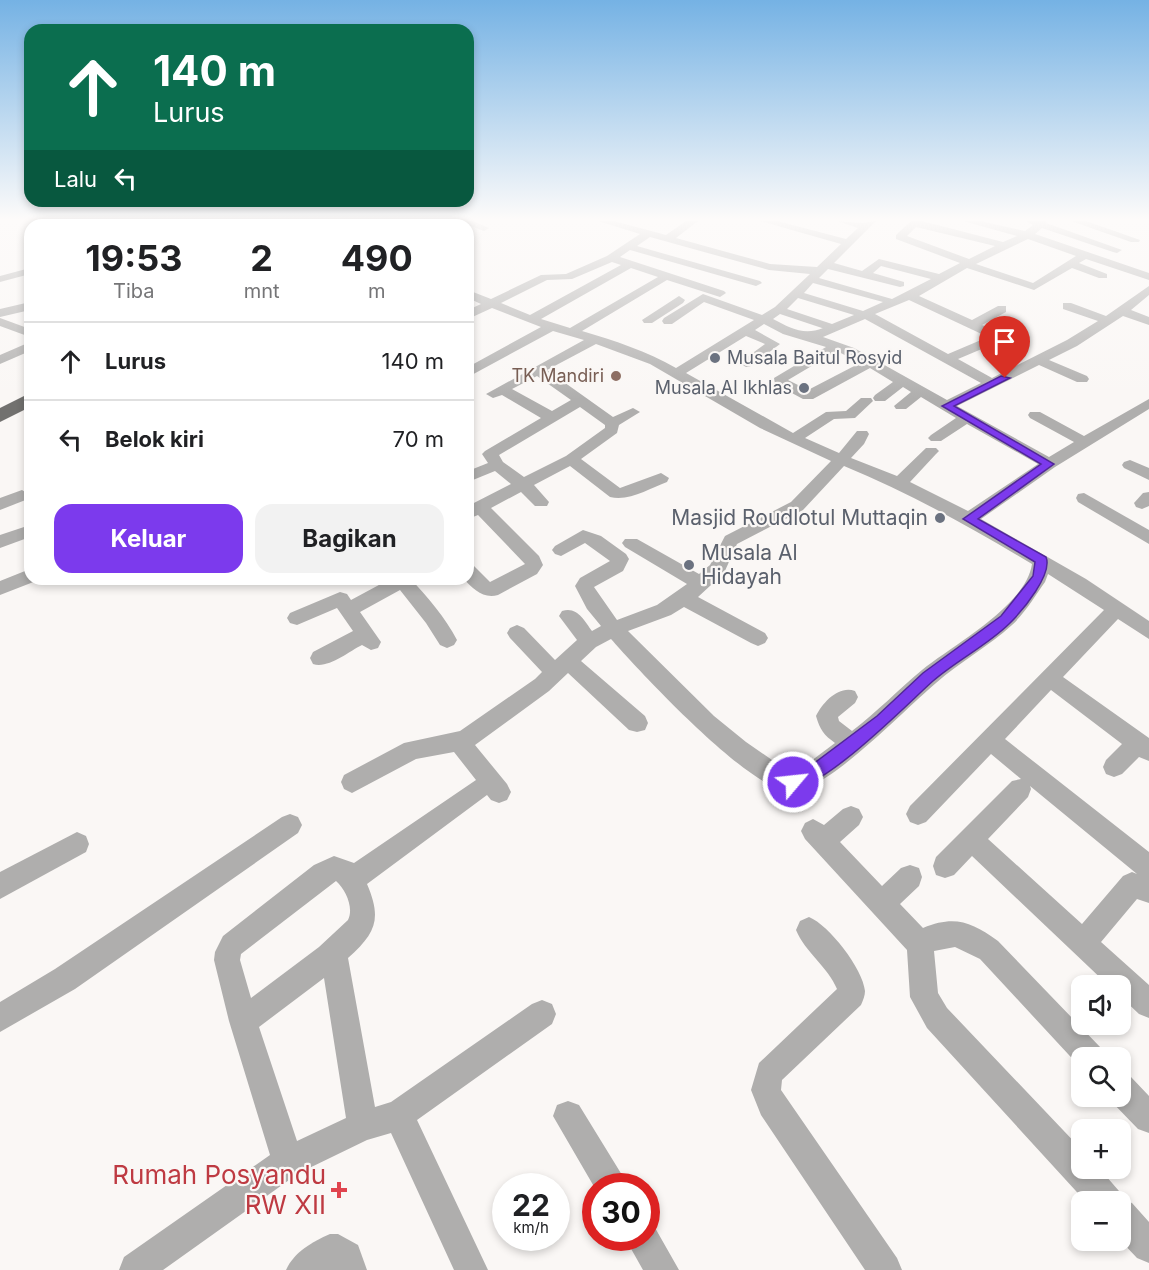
<!DOCTYPE html>
<html lang="id">
<head>
<meta charset="utf-8">
<style>
	body { margin:0; font-family:Inter,sans-serif; background:#f2f2f2; color:#202124; height:100vh; display:flex; flex-direction:column; font-size:22px; white-space:nowrap }
	* { box-sizing:border-box; margin:0 }
	p { font-size:20px; color:#757577 }
	.icon { flex:none; width:33px; height:33px; fill:none; stroke:currentColor; stroke-width:2; stroke-linecap:round; stroke-linejoin:round }
	.map { position:relative; flex:1; overflow:hidden }
	.drawer { position:absolute; left:24px; top:219px; width:450px; height:366px; display:flex; flex-direction:column; background:#fff; border-radius:18px; box-shadow:0 3px 9px #0003 }
	.drawer>* { flex:none }
	.hud { position:absolute; left:24px; top:24px; width:450px; height:183px; border-radius:18px; box-shadow:0 3px 9px #0003; background:#0b6e4f; color:#fff; overflow:hidden }
	.controls { position:absolute; left:1071px; top:975px; display:grid; gap:12px }
	.controls a { display:grid; place-items:center; width:60px; height:60px; border-radius:12px; background:#fff; box-shadow:0 3px 9px #0003; font-size:30px }
	.speed { position:absolute; left:492px; top:1173px; display:flex; gap:12px; font-size:30px; font-weight:700; text-align:center }
	.speed>* { display:grid; place-content:center; width:78px; height:78px; border-radius:50%; background:#fff; box-shadow:0 3px 9px #0003; line-height:1 }
	.speed small { font-size:15px; font-weight:400 }
	.speed .limit { border:9px solid #d22; background:#fff; color:#111 }
	.pin { position:absolute; display:grid; place-items:center; width:51px; height:51px; color:#fff; margin:-62px -26px; border-radius:50% 50% 50% 0; rotate:-45deg; box-shadow:0 0 6px #0007 }
	.pin .icon { rotate:45deg }
	.me { position:absolute; width:66px; margin:-33px; rotate:62deg; stroke-linejoin:round; filter:drop-shadow(0 0 4px #0008) }
	.turn { display:flex; align-items:center; gap:21px; height:126px; padding:0 30px; font-size:27px }
	.turn .icon { width:78px; height:78px; stroke-width:2.5 }
	.turn b { display:block; font-size:42px; line-height:51px }
	.then { display:flex; align-items:center; height:57px; padding:0 30px; background:#0003; gap:12px; font-size:22px }
	.eta { display:flex; justify-content:space-evenly; align-items:center; height:102px; text-align:center }
	.eta b { font-size:36px; font-weight:700; line-height:42px }
	.cta { display:flex; gap:12px; margin-top:auto; padding:12px 30px }
	.cta a { flex:1; height:69px; border-radius:18px; background:#7c3aed; color:#fff; font-size:24px; font-weight:700; line-height:69px; text-align:center }
	.cta a+a { background:#f2f2f2; color:#202124 }
	ul { padding:0; list-style:none }
	li { display:flex; align-items:center; gap:18px; height:78px; padding:0 30px; border-top:2px solid #e0e0e0 }
	li div { flex:1 }
	li b { display:block; font-size:22px }
	li em { font-style:normal }
	.map>svg:first-child { display:block }
	.lines { fill:none; stroke-linecap:round; stroke-linejoin:round }
	.minor { fill:#afaead; fill-rule:evenodd }
	.major { fill:#72716f; fill-rule:evenodd }
	.route { fill:#7c3aed; stroke:#51269a; stroke-width:1.5 }
	.worship-dot { fill:#6b7280; stroke:#faf7f5; stroke-width:2 }
	.education-dot { fill:#8d6e63; stroke:#faf7f5; stroke-width:2 }
	.health-dot { fill:#e0444e; stroke:#faf7f5; stroke-width:2 }
	.labels { text-anchor:middle; stroke-width:4.5; stroke-linejoin:round; paint-order:stroke }
	.far-worship-label { font-size:18px; fill:#5b616d; stroke:#faf7f5; text-anchor:start }
	.far-education-label { font-size:18px; fill:#785e54; stroke:#faf7f5; text-anchor:end }
	.worship-label { font-size:21px; fill:#5b616d; stroke:#faf7f5; text-anchor:end }
	.near-health-label { font-size:26px; fill:#be3a42; stroke:#faf7f5; text-anchor:end }
</style>
</head>
<body>
<div class="map">
<svg width="1149" height="1270" viewBox="0 0 1149 1270">
	<rect width="100%" height="100%" fill="#faf7f5"/>
	<g class="lines">
		<g class="minor">
			<polygon points="122,221 137,221 130,225 115,225"/>
			<polygon points="156,221 171,221 164,225 149,225"/>
			<polygon points="208,221 220,221 224,225 212,225"/>
			<polygon points="332,221 347,221 340,225 332,225"/>
			<polygon points="458,221 473,221 489,228 484,231"/>
			<path d="M598,221H614L666,235L686,221H698L676,238L770,264L817,267L841,244L760,221H777L846,239L858,228L837,221L863,223L876,221L834,263L862,271L879,259L939,274L960,263L896,239V235L911,221H922L1003,242L1017,236L963,221H981L1025,231L1033,225L1025,221H1047L1046,223L1122,250L1117,253L1113,252L1042,228L1035,234L1149,273V280L1086,259L1079,263L1107,274V278H1099L1072,268L1034,290L967,268L919,296L972,320L998,306H1006V312L982,325L1003,334L1004,337L1003,340L958,359L992,378L1067,340L1098,321L1063,309V303H1071L1106,316L1149,286V295L1131,310L1149,317V325L1123,316L1077,346L1049,360L1087,376L1089,379L1087,382H1077L1039,365L957,406L1049,457L1074,442L1030,418L1028,415L1030,412H1040L1084,436L1149,399V409L1055,467L981,519L1086,579L1149,621V639L1118,619L1063,677L1149,738V761L1139,757L1122,774L1114,777L1106,774L1103,767L1106,760L1122,744L1051,690L1005,739L1149,852V903L1137,899L1101,942L1149,985V1018L1139,1014L1120,996V986H1109L972,856L954,875L945,878L936,875L933,866L936,857L1012,781L1021,779L991,754L926,822L918,825L910,822L906,814L910,806L1104,610L1048,574L1045,582C1035,596 1025,613 1012,625C989,646 960,662 936,683C908,706 823,796 789,792C747,787 641,673 611,639L596,647L581,661L645,716L648,723L645,730L637,732L629,730L568,673L549,691L475,745L507,784L511,792L507,800L499,803L491,800L487,795L367,884C382,919 376,933 348,958L375,1107L391,1102L532,1004L542,1000L552,1004L556,1014L552,1024L417,1120L488,1270H454L391,1133L367,1140L299,1173L163,1270H119L124,1257L270,1155L229,1021L214,960L215,952L223,936L314,865L334,856L354,863L476,780L454,752L416,759L352,793L344,789L341,782L344,775L404,743L460,731L535,679L542,672L510,638L507,633L510,628L517,625L524,628L555,660L577,640L559,616L562,611C577,606 584,620 592,631L601,626L587,609L575,586L580,578L610,561L585,543L561,556L555,554L552,550L555,546L583,530L601,536L626,554L629,559L623,571L594,587L617,620L657,605L687,584L625,547L622,543L625,539H637L699,574L710,565L725,536L791,502L831,461L760,428L650,364L596,344L547,370L613,417L633,408L640,412L619,425L617,433L581,459L620,488L661,473L669,478L667,482C650,488 629,502 610,497L570,466L534,485L549,502L547,506H535L521,492L491,508L539,556L543,565L537,574L498,595C483,599 473,589 464,579H468V564L474,566L490,582L525,564L478,515L468,519V506L511,484L495,471L468,482V471L488,463L482,454L485,451L541,418L502,395L493,398L486,394L584,340L553,331L468,377V367L541,327L492,308L468,319V310L481,304L468,298V290L491,299L541,275L566,274L607,256L640,234ZM916,227L995,246L969,259L907,236ZM650,237L769,270L810,274L775,307L762,315L703,294L664,318L662,321L664,324H672L704,302L754,320L676,368C647,351 615,341 582,331L667,280L720,297L726,293L724,291L620,257L630,250L756,286L762,283L760,281L637,246ZM1028,239L1076,256L1033,283L976,264ZM612,262L621,265L530,315L501,303L547,280L572,279ZM881,266L931,279L892,299L819,278L828,269L900,287L904,286V282L873,273ZM631,268L658,277L570,328L541,319ZM813,283L883,302L863,311L804,293ZM798,298L854,315L832,324L787,309ZM909,300L988,337L948,354L875,314ZM780,314L822,328H823C804,336 790,328 773,319ZM865,319L981,383L947,400L854,348L823,337ZM764,324L783,334L826,347L774,378L775,384L803,399H813L870,368L893,382L875,395L873,398L875,401H885L903,387L911,392L894,406L896,409H906L921,397L956,418L931,435L928,438L931,441H941L967,424L1038,464L968,511L910,482L936,454L939,451L936,448H926L897,476L851,458L864,444L869,434L867,431H857L839,453L805,438L834,419L855,418L873,401L871,398H861L846,411L826,412L793,433L686,373L746,336L765,344L739,363L746,367L751,366L780,344L755,330ZM837,351L860,363L808,390L788,380ZM537,376L571,400L552,411L512,389ZM580,407L605,425V428L566,456L524,477L503,462L499,455ZM844,466C910,493 970,527 1032,564C1026,606 953,645 922,670C898,690 877,712 852,731L839,721L838,717L855,703L858,697L855,691C839,685 823,702 816,716C820,730 824,735 835,743L799,770L788,771L746,742L714,716L628,631L671,615L684,607L751,643L758,646L765,643L768,638L765,633L698,597L724,573L737,544L803,510ZM1030,786L1137,874L1132,872L1123,876L1082,924L988,839L1028,797L1031,789ZM336,881C346,890 354,908 348,920L319,947L251,998L240,960L241,954ZM324,978L346,1118L297,1141L259,1027Z"/>
			<polygon points="1071,221 1086,221 1140,240 1139,242 1131,242"/>
			<polygon points="30,268 30,274 0,282 0,276"/>
			<polygon points="679,296 685,300 683,303 652,323 644,323 642,320"/>
			<polygon points="30,302 30,310 0,317 0,309"/>
			<polygon points="0,318 30,329 30,337 0,326"/>
			<polygon points="30,342 30,351 0,364 0,355"/>
			<polygon points="1130,460 1149,468 1149,480 1124,468 1122,465 1124,462"/>
			<polygon points="22,490 30,495 28,499 0,510 0,498"/>
			<polygon points="1149,492 1149,506 1142,509 1136,507 1134,503 1143,493"/>
			<polygon points="1084,493 1149,530 1149,544 1078,502 1076,498 1078,494"/>
			<polygon points="30,525 30,537 0,548 0,535"/>
			<polygon points="30,569 30,579 37,579 36,581 0,595 0,581"/>
			<path d="M390,579H411C428,598 445,617 457,640L454,645L447,648L440,645L426,623L400,590L360,612L381,642L378,648L371,650L362,645C348,652 328,669 313,664L310,658L313,652L353,631L337,608L297,625L290,623L287,618L290,613L340,592L347,594L351,600Z"/>
			<path d="M851,806L859,809L863,817L859,825L840,842L882,886L901,868L910,865L919,868L922,877L919,886L900,904L923,928C955,915 971,922 998,941L1101,1048L1105,1058H1082L1081,1068L980,959L955,947L934,951L938,993L947,1008L1082,1150V1168H1099L1119,1191L1123,1200L1132,1203L1149,1222V1263L1137,1258L1120,1240V1202H1086L927,1028L910,997L907,950L805,839L801,831L805,823L813,819L824,825L843,809Z"/>
			<polygon points="290,814 298,817 302,825 298,833 75,989 0,1032 0,1002 55,969 282,817"/>
			<polygon points="77,832 86,836 89,844 86,852 0,899 0,872"/>
			<path d="M809,917C829,925 863,969 865,991C865,996 863,1000 861,1005L782,1080L781,1090L897,1258L902,1270H865L761,1115L751,1090L759,1063L837,989C828,967 805,952 796,930L800,921Z"/>
			<polygon points="1120,1073 1131,1077 1149,1096 1149,1133 1138,1129 1109,1099 1109,1096 1120,1096"/>
			<polygon points="568,1101 579,1105 622,1175 627,1186 596,1186 596,1190 553,1116 557,1105"/>
			<polygon points="646,1223 654,1226 679,1270 643,1270 625,1238 646,1238"/>
			<path d="M330,1234H338L358,1245L367,1270H286C294,1252 312,1242 330,1234Z"/>
		</g>
		<g class="major">
			<polygon points="413,221 430,221 425,225 408,225"/>
			<polygon points="30,393 30,407 0,422 0,408"/>
		</g>
	</g>
	<linearGradient id="sky" x2="0" y2="1"><stop stop-color="#75b2e4"/><stop offset="0.55" stop-color="#fdfbfa"/><stop offset="1" stop-color="#fdfbfa" stop-opacity="0"/></linearGradient>
	<rect width="1149" height="399" fill="url(#sky)"/>
	<path class="route" d="M1001,376L1010,378L954,406L1054,464L978,519L1046,557C1053,574 1023,610 1010,623C988,645 957,660 933,681C910,701 816,798 788,787L785,782L788,777L801,773L877,716L923,673L1001,616L1033,576L1035,562L963,519L1041,464L942,406Z"/>
	<g class="worship-dot">
		<circle cx="715" cy="358" r="6"/>
		<circle cx="804" cy="388" r="6"/>
		<circle cx="940" cy="518" r="6"/>
		<circle cx="689" cy="565" r="6"/>
	</g>
	<circle class="education-dot" cx="616" cy="376" r="6"/>
	<path class="health-dot" d="M336 1181h6v6h6v6h-6v6h-6v-6h-6v-6h6z"/>
	<g class="labels">
		<g class="far-worship-label">
			<text x="727" y="364">Musala Baitul Rosyid</text>
			<text x="792" y="394" text-anchor="end">Musala Al Ikhlas</text>
		</g>
		<g class="far-education-label">
			<text x="604" y="382">TK Mandiri</text>
		</g>
		<g class="worship-label">
			<text x="928" y="525">Masjid Roudlotul Muttaqin</text>
			<text x="701" y="560" text-anchor="start">Musala Al<tspan x="701" dy="24">Hidayah</tspan></text>
		</g>
		<g class="near-health-label">
			<text x="326" y="1184">Rumah Posyandu<tspan x="326" dy="30">RW XII</tspan></text>
		</g>
	</g>
</svg>
<div class="controls">
<a><svg class="icon" aria-label="sound" viewBox="0 0 24 24"><path d="M4 9h4l5-4v14l-5-4H4zM17 9q2 3 0 6"/></svg></a>
<a><svg class="icon" aria-label="search" viewBox="0 0 24 24"><circle cx="10" cy="10" r="6"/><path d="M15 15l6 6"/></svg></a>
<a>+</a>
<a>−</a>
</div>
<div class="speed"><div>22<small>km/h</small></div><div class="limit">30</div></div>
<div class="pin" style="left:1005px;top:378px;background:#d93025"><svg class="icon" aria-label="arrive" viewBox="0 0 24 24"><path d="M6 21V4h12l-3 4 3 4H6"/></svg></div>
<svg class="me" style="left:793px;top:782px" viewBox="-20 -20 40 40"><circle r="17" fill="#7c3aed" stroke="#fff" stroke-width="3"/><path d="M0-11L8 9 0 5-8 9z" fill="#fff"/></svg>
<div class="hud">
<div class="turn"><svg class="icon" aria-label="ahead" viewBox="0 0 24 24"><path d="M12 20V5M6 11l6-6 6 6"/></svg><div><b>140 m</b>Lurus</div></div>
<div class="then">Lalu<svg class="icon" aria-label="left" viewBox="0 0 24 24"><path d="M17 20v-9H6M10 6l-5 5 5 5"/></svg></div>
</div>
<section class="drawer">
<div class="eta">
<div><b>19:53</b><p>Tiba</p></div>
<div><b>2</b><p>mnt</p></div>
<div><b>490</b><p>m</p></div>
</div>
<ul>
<li><svg class="icon" aria-label="ahead" viewBox="0 0 24 24"><path d="M12 20V5M6 11l6-6 6 6"/></svg><div><b>Lurus</b></div><em>140 m</em></li>
<li><svg class="icon" aria-label="left" viewBox="0 0 24 24"><path d="M17 20v-9H6M10 6l-5 5 5 5"/></svg><div><b>Belok kiri</b></div><em>70 m</em></li>
</ul>
<div class="cta"><a>Keluar</a><a>Bagikan</a></div>
</section>
</div>
</body>
</html>
